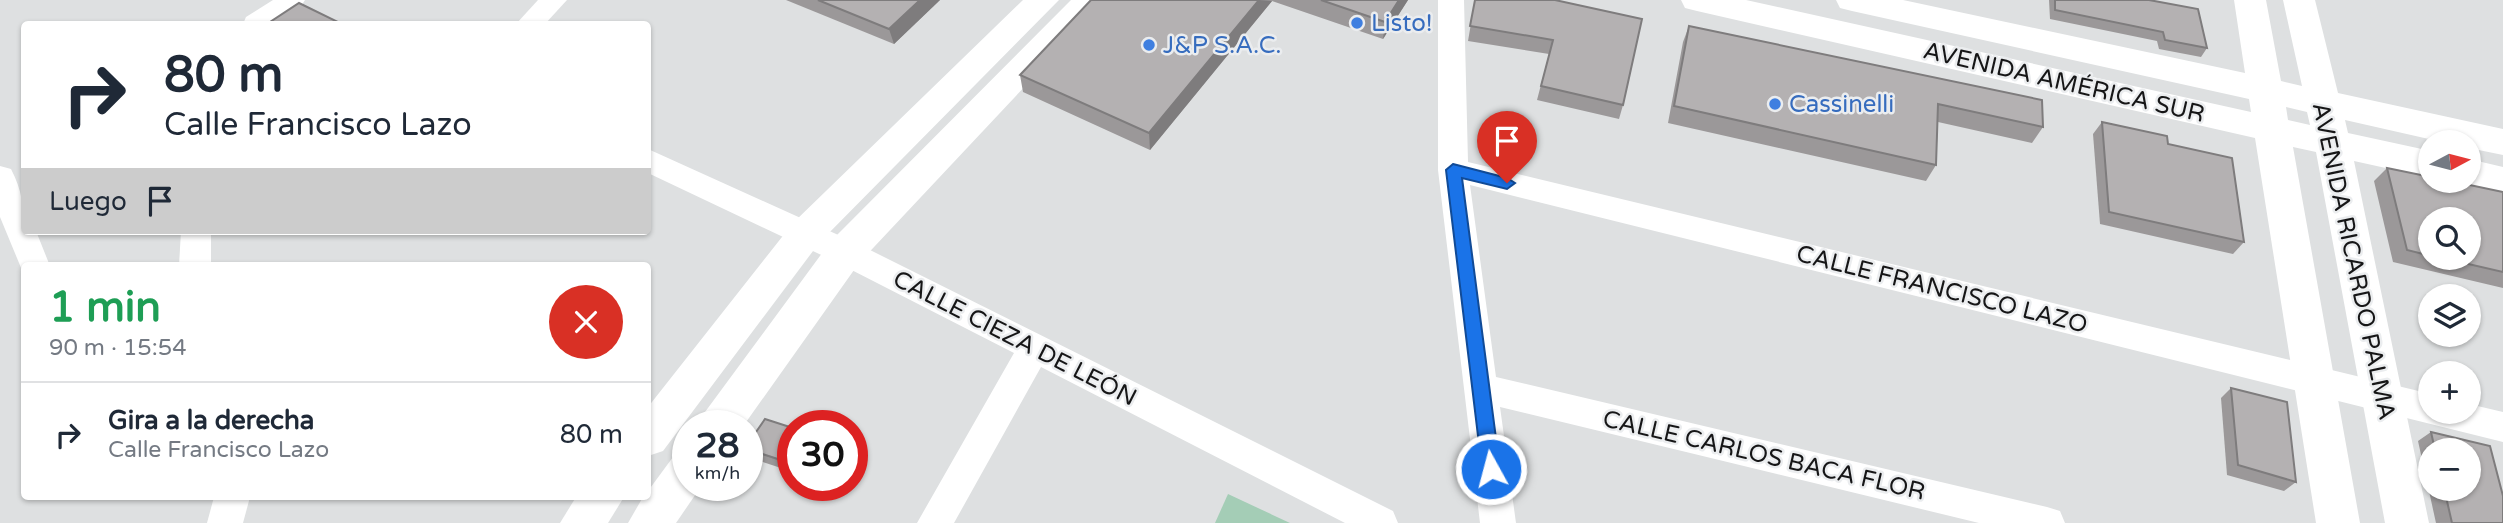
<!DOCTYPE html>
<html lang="es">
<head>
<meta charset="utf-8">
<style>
	body { margin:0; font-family:"Varela Round",sans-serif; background:#f6f6f7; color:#1f2937; height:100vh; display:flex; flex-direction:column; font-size:26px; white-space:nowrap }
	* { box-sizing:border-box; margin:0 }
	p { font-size:23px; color:#747a83 }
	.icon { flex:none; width:38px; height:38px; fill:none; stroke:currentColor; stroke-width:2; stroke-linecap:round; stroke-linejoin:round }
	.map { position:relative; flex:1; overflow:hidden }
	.details { position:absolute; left:21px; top:262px; width:630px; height:238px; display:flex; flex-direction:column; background:#fff; border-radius:7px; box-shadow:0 2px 5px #0004 }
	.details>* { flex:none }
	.banner { position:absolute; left:21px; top:21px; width:630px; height:214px; border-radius:7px; box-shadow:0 2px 5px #0004; background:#fff; color:#1f2937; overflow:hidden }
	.needle { width:46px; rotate:83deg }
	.fabs { position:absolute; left:2418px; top:130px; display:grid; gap:14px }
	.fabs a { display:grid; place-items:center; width:63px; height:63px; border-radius:50%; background:#fff; box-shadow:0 2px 5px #0004; font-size:35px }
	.speed { position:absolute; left:672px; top:410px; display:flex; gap:14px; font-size:35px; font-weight:700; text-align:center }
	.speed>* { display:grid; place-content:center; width:91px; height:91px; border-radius:50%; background:#fff; box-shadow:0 2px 5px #0004; line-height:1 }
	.speed small { font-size:18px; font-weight:400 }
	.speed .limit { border:10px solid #d22; background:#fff; color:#111 }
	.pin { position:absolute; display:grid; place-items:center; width:60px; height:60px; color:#fff; margin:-72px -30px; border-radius:50% 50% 50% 0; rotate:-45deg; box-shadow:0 0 7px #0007 }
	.pin .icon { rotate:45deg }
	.me { position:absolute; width:77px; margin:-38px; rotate:353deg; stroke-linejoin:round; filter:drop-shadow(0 0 5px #0008) }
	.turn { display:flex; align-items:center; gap:24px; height:147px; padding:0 28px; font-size:32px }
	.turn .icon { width:91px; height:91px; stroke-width:2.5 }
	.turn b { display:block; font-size:49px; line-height:60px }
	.then { display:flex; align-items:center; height:66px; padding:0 28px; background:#0003; gap:14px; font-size:26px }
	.round { display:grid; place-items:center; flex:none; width:74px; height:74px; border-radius:37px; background:#f6f6f7 }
	.overview { display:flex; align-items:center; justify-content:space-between; height:119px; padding:0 28px }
	h1 { font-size:42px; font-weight:800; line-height:52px; color:#1e9e55 }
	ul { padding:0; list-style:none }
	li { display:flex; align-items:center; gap:21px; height:105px; padding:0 28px; border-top:2px solid #e0e1e3 }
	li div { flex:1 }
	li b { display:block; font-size:26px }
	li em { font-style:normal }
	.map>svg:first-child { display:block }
	.green { fill:#a4cdb6 }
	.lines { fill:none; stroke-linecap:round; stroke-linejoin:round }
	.minor { fill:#fff; fill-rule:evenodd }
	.major { fill:#fff; fill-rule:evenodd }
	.wall { fill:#9b9899; fill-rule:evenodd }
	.shaded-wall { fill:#7e7c7d }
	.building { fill:#b4b1b2; stroke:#7e7c7d; stroke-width:2 }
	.route { fill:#1a73e8; stroke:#114b97; stroke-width:2 }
	.shop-dot { fill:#3f7fe0; stroke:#ebedef; stroke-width:2.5 }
	.labels { text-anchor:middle; stroke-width:5; stroke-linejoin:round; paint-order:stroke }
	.shop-label { font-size:24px; fill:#366cbe; stroke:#ebedef; text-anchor:start }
	.street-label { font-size:24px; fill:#161617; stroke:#ebedef }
</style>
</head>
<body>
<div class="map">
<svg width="2503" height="523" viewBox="0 0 2503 523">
	<rect width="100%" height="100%" fill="#dee0e1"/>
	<polygon class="green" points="1228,494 1290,523 1215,523"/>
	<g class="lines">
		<g class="minor">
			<path d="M273,0H305C291,23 267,24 243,24L246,17Z"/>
			<polygon points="538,0 567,0 545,24 516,24"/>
			<polygon points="1438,0 1464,0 1468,162 2431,394 2431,411 2469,411 2469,404 2503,412 2503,442 1470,185 1496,377 2047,507 2060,511 2065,523 1979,523 1500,407 1516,523 1480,523 1438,170"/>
			<polygon points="648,149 856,243 1393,511 1398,523 1345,523 1041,367 954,523 917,523 1014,353 834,261 648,173"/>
			<path d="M0,166L11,169C22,190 24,207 24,231H36L50,266H24V275L0,217Z"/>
			<polygon points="181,231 211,231 211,266 179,266"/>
			<polygon points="214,497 250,497 243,523 207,523"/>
		</g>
		<g class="major">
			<polygon points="1023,0 1059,0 819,243 663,451 648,456 648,407 793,223"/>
			<polygon points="1071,0 1106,0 859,263 744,425 699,425 705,412 831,241"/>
			<path d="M1681,0H1746L2251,112L2249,99L1852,11L1840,8L1836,0H1903L2245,73L2234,0H2266L2281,81L2302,86L2283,0H2315L2338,93L2503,129V155L2469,148V142H2442L2345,120L2348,133L2431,151V178L2354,161L2429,523H2385L2316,152L2293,147L2360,523H2316L2255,138L1697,11L1685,8ZM2286,107L2307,112L2310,125L2288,120Z"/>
			<polygon points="2469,159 2503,167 2503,195 2456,183 2455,180 2469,180"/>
			<polygon points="688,451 688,485 702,485 676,523 628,523 643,497 648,497 648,491 673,457"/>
			<polygon points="576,497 624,497 608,523 560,523"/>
		</g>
	</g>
	<g class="wall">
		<polygon points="786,0 940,0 894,44"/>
		<polygon points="1091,0 1408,0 1383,39 1272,1 1150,150 1023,92 1020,75"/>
		<polygon points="1475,0 1642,19 1623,105 1619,119 1537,100 1549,54 1468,41"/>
		<polygon points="2049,0 2149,0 2207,48 2201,57 2159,49 2157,41 2050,19"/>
		<polygon points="1689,26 2043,127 2032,143 1938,122 1936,165 1926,181 1668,123 1683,42"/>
		<polygon points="2102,122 2244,242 2233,254 2100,224 2093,134"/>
		<path d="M2387,168L2503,192V288L2393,262L2374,181ZM2431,219L2469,257H2431Z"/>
		<polygon points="2231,388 2296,482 2284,491 2227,475 2221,398"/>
		<polygon points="793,428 793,472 751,458 747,451 747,445"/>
		<path d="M2431,432L2490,446L2503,496V523H2436L2418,441ZM2431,450H2469V488H2431Z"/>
	</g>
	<g class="shaded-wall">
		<polygon points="920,0 940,0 894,44 889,29"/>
		<polygon points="1259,0 1272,1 1150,150 1149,133"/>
		<polygon points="1399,0 1408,0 1383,39 1385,22"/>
	</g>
	<g class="building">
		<polygon points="818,0 920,0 889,29"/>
		<polygon points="1091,0 1259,0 1149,133 1020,75"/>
		<polygon points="1321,0 1399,0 1385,22"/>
		<polygon points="1475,0 1555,0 1642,19 1623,105 1541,86 1553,40 1470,26"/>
		<polygon points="2055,0 2149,0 2198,9 2207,48 2165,40 2163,32 2055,10"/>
		<polygon points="299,3 336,21 331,24 267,24"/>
		<polygon points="1689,26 2042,100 2043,127 1938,104 1936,165 1674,106"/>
		<polygon points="2102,122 2167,136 2168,144 2232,158 2244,242 2109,212"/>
		<polygon points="2387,168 2431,177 2431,180 2446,180 2503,192 2503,272 2438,257 2469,257 2469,219 2431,219 2431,256 2407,250"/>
		<polygon points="2231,388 2287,402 2296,482 2238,465"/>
		<polygon points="765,419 793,428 793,464 747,449 747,445"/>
		<polygon points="2431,432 2490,446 2503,496 2503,523 2452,523 2444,488 2469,488 2469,450 2435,450"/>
	</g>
	<polygon class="route" points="1453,164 1507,178 1515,183 1507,189 1462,178 1500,469 1491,477 1482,469 1446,170"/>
	<g class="shop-dot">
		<circle cx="1357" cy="23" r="7"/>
		<circle cx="1149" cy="45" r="7"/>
		<circle cx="1775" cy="104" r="7"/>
	</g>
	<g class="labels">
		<g class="shop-label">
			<text x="1371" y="31">Listo!</text>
			<text x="1163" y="53">J&amp;P S.A.C.</text>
			<text x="1789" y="112">Cassinelli</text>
		</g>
		<g class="street-label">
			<text transform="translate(2064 82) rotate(13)" y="8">AVENIDA AMÉRICA SUR</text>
			<text transform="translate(2354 261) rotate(78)" y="8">AVENIDA RICARDO PALMA</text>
			<text transform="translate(1942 289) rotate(14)" y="8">CALLE FRANCISCO LAZO</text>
			<text transform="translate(1015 338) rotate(27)" y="8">CALLE CIEZA DE LEÓN</text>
			<text transform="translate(1764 455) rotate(13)" y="8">CALLE CARLOS BACA FLOR</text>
		</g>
	</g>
</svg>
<div class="fabs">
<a><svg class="needle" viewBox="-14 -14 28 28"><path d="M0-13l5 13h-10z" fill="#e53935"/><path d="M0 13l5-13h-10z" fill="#747a83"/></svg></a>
<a><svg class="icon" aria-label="search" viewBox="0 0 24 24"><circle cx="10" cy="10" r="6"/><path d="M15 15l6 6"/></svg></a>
<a><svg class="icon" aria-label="layers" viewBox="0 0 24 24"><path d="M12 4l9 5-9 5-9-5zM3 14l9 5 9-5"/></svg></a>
<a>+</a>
<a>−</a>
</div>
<div class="speed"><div>28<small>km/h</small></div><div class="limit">30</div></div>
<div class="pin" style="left:1507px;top:183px;background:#d93025"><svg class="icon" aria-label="arrive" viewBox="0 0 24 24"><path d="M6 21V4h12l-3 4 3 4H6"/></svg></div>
<svg class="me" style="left:1491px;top:469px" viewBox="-20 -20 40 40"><circle r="17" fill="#1a73e8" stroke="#fff" stroke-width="3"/><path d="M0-11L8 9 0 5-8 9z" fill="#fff"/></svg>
<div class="banner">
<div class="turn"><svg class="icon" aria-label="right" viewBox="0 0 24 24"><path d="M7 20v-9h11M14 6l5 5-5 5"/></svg><div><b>80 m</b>Calle Francisco Lazo</div></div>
<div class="then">Luego<svg class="icon" aria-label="arrive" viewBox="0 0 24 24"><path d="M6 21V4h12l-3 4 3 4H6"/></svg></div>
</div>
<section class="details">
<div class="overview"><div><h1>1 min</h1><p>90 m · 15:54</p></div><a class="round" style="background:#d93025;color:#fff"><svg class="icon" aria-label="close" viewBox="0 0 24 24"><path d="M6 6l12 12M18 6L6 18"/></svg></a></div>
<ul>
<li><svg class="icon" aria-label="right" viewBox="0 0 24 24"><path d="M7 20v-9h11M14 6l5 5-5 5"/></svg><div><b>Gira a la derecha</b><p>Calle Francisco Lazo</p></div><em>80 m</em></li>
</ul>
</section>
</div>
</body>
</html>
